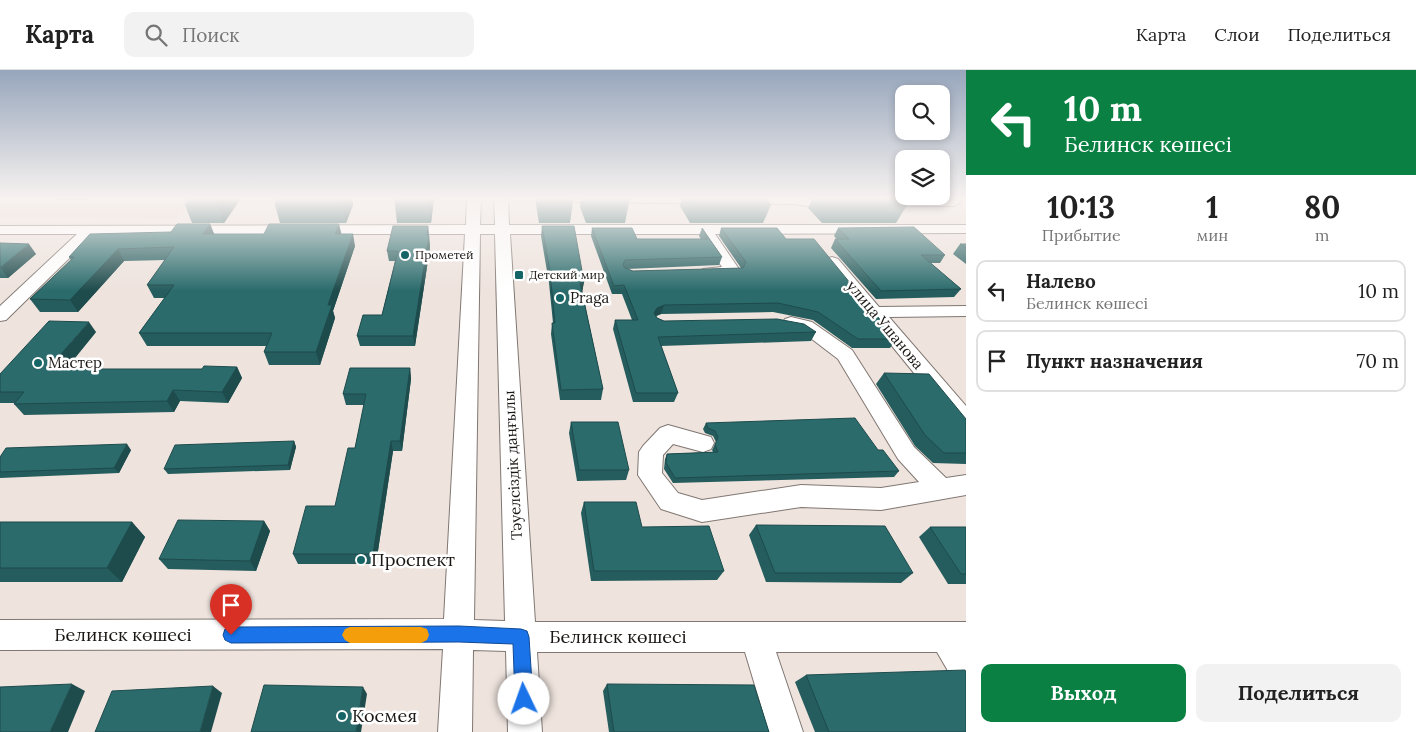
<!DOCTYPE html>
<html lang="ru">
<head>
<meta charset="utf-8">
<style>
	body { margin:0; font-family:Lora,serif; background:#f2f2f2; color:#222; height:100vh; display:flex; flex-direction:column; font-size:19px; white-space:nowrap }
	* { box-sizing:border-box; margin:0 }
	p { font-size:16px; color:#767676 }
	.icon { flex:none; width:28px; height:28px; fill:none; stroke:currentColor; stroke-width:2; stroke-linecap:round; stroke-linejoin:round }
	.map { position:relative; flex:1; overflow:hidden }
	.drawer { display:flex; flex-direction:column; background:#fff; width:450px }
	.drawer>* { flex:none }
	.top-card { background:#0b8043; color:#fff; overflow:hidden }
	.controls { position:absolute; left:895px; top:15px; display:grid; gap:10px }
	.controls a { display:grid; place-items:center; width:55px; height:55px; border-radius:10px; background:#fff; box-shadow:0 2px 8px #0003; font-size:25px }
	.pin { position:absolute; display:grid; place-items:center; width:42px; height:42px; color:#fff; margin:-51px -21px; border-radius:50% 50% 50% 0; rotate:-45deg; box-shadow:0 0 5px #0007 }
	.pin .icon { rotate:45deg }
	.me { position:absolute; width:55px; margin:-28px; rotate:357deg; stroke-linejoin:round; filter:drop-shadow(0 0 4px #0008) }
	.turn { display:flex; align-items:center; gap:18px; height:105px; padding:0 15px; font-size:22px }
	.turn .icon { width:65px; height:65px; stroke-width:2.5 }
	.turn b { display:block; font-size:35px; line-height:42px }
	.eta { display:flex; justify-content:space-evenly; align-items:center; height:85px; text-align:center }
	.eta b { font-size:30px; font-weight:700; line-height:35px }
	.action { display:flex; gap:10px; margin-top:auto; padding:10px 15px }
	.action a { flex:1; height:58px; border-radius:10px; background:#0b8043; color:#fff; font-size:20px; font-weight:700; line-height:58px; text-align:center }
	.action a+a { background:#f2f2f2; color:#222 }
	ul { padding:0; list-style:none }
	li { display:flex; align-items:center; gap:15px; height:62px; margin:0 10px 8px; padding:0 5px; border:2px solid #e0e0e0; border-radius:10px }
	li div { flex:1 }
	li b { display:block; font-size:19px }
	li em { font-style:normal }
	header { display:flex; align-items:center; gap:30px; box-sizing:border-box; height:70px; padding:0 25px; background:#fff; border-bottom:1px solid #e0e0e0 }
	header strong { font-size:24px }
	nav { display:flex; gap:28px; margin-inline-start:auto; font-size:18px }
	.search { width:350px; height:45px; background:#f2f2f2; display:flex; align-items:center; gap:12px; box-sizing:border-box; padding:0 18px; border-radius:10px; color:#767676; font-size:19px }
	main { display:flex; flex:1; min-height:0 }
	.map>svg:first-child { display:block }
	.built { fill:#e9d6cc }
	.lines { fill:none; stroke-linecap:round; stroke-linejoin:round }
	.minor-casing { stroke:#817772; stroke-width:2 }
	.minor { fill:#fff; fill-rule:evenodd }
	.wall { fill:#255c5d }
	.shaded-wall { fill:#1e4b4c }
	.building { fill:#2b6b6c; stroke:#1e4b4c }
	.route { fill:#1a73e8; stroke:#114b97 }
	.slow { fill:#f59e0b }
	.poi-dot { fill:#166566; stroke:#fff; stroke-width:2 }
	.labels { text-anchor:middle; stroke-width:5; stroke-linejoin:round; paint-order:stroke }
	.far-poi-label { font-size:12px; fill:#1b1715; stroke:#fff; text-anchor:start }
	.poi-label { font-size:15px; fill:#1b1715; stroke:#fff; text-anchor:start }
	.street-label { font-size:15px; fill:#1b1715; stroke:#fff }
	.near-poi-label { font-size:18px; fill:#1b1715; stroke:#fff; text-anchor:start }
	.near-street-label { font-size:18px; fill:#1b1715; stroke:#fff }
</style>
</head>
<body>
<header>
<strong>Карта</strong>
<div class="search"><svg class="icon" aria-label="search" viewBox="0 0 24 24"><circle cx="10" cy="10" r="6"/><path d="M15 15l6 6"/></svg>Поиск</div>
<nav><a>Карта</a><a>Слои</a><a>Поделиться</a></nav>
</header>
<main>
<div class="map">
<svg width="966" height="662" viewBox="0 0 966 662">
	<rect width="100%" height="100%" fill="#eee3dd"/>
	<polygon class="built" points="6,128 193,128 177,148 0,147 0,133"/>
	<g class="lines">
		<g class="minor-casing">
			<g id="minor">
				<path d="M467,128H481L480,155H495L494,128H508L509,155H966V163L715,164L741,202L739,205H703L701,202L703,199L722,197L700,164H510L535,552H966V618L955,613L937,582H776L803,662H769L745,582H537L542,662H508L506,581L473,580L472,662H438L443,579L0,580V550L444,549L465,164H94L6,250L0,251V236L77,164H0V156L466,155ZM480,164H495L505,551L474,550Z"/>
				<polygon points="570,128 810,128 818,130 820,133 813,137 795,134 576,132"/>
				<polygon points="956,128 961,132 954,136 875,136 868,132 873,128"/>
				<polygon points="832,187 838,189 879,237 966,236 966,246 889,247 966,336 966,359 958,357 826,195 824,192 826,189"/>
				<polygon points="791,247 812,252 852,280 914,377 946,408 966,405 966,425 881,440 801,437 702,452 661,439 638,405 639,382 643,376 660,358 668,355 711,367 714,373 711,379 703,382 673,374 663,385 662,403 678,423 702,430 801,415 881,418 919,412 898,389 838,289 800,260 785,257 782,253 785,249"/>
			</g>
		</g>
		<use href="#minor" class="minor"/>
	</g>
	<g class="wall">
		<polygon points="55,128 90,128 88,130 56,130"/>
		<polygon points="241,128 224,153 192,153 185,135"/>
		<polygon points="278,128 352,128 353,135 346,153 280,153 275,135"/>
		<polygon points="434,128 431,153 397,153 395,135"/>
		<polygon points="535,128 573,128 573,131 570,153 539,153"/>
		<polygon points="581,128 630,128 625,153 586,153 580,137"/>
		<polygon points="682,128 765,128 771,135 763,153 690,153 680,136"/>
		<polygon points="813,128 899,128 907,135 896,153 822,153 808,138"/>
		<polygon points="210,154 214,164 341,164 355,176 333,241 335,248 320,295 269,295 264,282 266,276 147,276 139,263 165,228 154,228 147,215 165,190 124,191 78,242 40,242 30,229 71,190 69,187 171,162"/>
		<polygon points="428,156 430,177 415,276 360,276 357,266 382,245 395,191 389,191 387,181"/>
		<polygon points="542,156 584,212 582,221 603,319 601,330 560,330 551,264 552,253 553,253 549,213 541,166"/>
		<polygon points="592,158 637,169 701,169 699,166 702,158 722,187 719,195 627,199 633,201 741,198 719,166 721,158 786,169 896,269 890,278 852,278 813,250 773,242 661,244 656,246 657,248 664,251 816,262 811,271 661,276 678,323 674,332 633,332 613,259 615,250 632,250 622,224 612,224 591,166"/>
		<polygon points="838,158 945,185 940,193 931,193 961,219 954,227 876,229 831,178 835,169 837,169 834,166"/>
		<polygon points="0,173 36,184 8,208 0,208"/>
		<polygon points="960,174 966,174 966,194 953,184"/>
		<polygon points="96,262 66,299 202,299 237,297 242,308 228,333 180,331 174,342 24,345 14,334 15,333 0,333 0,304"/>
		<polygon points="410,298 411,309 402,381 393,381 376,494 298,494 293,484 335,436 355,378 364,335 346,335 343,324"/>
		<polygon points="884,303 966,349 966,394 933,393 915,376 876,314"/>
		<polygon points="571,352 629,400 626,410 577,411 569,363"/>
		<polygon points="706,353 878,380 899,401 894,407 673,413 664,399 665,389 667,384 713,382 712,380 716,372 713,366 705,363 703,359"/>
		<polygon points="294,371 296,377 290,400 168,404 164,399"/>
		<polygon points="131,380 119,403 0,408 0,387"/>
		<polygon points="584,432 642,457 724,501 717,510 591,511 581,443"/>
		<polygon points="264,451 270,461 256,501 168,499 159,489"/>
		<polygon points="0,452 132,452 145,467 122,512 0,512"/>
		<polygon points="756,455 913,503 901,513 766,512 749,465"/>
		<polygon points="930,457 966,457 966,514 948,514 919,467"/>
		<polygon points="806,605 966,662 815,662 795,612"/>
		<polygon points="607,614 769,662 609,662 603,621"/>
	</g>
	<g class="shaded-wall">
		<polygon points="221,128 241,128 224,153 217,135"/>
		<polygon points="345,128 352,128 353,135 346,153 343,135"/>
		<polygon points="430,128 434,128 431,153 429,135"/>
		<polygon points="210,154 215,166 203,164"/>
		<polygon points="339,154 342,166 335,164"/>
		<polygon points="428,156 430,177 415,276 413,266"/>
		<polygon points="353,164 355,176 333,241 335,248 320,295 316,282 328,235"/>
		<polygon points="29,174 36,184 8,208 1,198"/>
		<polygon points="118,179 124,191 78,242 70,230"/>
		<polygon points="584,212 582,223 580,213"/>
		<polygon points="664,235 661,244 654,247 654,243 657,238"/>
		<polygon points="89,252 96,262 57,310 48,299"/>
		<polygon points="237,297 242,308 228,333 222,322"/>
		<polygon points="410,298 411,309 402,381 400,371"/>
		<polygon points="173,320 180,331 174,342 167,331"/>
		<polygon points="294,371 296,377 290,400 288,395"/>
		<polygon points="391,371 393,381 376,494 373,484"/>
		<polygon points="127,374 131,380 119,403 114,398"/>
		<polygon points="264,451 270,461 256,501 250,491"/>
		<polygon points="132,452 145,467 122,512 107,498"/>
		<polygon points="72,614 85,621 68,662 50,662"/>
		<polygon points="213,616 222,623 211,662 200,662"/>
		<polygon points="363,617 367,624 361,662 356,662"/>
	</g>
	<g class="building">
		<polygon points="190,128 221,128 217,135 185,135"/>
		<polygon points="278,128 345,128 343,135 275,135"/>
		<polygon points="396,128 430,128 429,135 395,135"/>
		<polygon points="540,128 573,128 573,131 541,131"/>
		<polygon points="692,128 765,128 771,135 696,135"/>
		<polygon points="825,128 899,128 907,135 831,135"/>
		<polygon points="177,154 210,154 203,164 264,164 269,154 339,154 335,164 353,164 328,235 332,235 316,282 264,282 272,263 139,263 174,215 147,215 174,177 118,179 70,230 30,229 74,187 69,187 90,164 171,162"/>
		<polygon points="393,156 428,156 427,166 429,166 413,266 357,266 363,245 382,245 398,181 387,181"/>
		<polygon points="542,156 574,156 584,212 580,213 603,319 561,320 552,253 555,253 550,202"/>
		<polygon points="914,157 945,185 921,185 961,219 881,221 835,169 849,169 838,158"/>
		<polygon points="592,158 632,158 637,169 708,169 702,158 722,187 625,190 623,195 625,198 633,201 743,198 746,192 721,158 777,158 786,169 814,169 896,269 858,269 818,242 778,233 664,235 657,238 654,243 657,248 664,251 777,249 804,254 816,262 658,267 678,323 636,323 615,250 638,250 624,215 614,216"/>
		<polygon points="0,173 29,174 0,198"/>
		<polygon points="960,174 966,174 966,178"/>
		<polygon points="49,251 89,252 48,299 202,299 204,296 237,297 222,322 173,320 167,331 14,334 24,322 0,322 0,304"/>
		<polygon points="350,298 410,298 400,371 391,371 373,484 293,484 306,436 335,436 348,378 355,378 366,324 343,324"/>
		<polygon points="884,303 929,304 966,349 966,383 944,383 925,365"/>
		<polygon points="855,348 878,380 883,380 899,401 675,408 666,393 667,384 718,382 715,375 718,367 715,361 708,358 706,353"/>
		<polygon points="571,352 618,352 629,400 579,400"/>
		<polygon points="294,371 288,395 164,399 175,375"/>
		<polygon points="127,374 114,398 0,402 0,387 6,378"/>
		<polygon points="584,432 636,432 642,457 709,456 724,501 594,501"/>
		<polygon points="178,450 264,451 250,491 159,489"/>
		<polygon points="0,452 132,452 107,498 0,498"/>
		<polygon points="756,455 885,456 913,503 775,503"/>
		<polygon points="930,457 966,457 966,504 961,504"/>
		<polygon points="965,600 966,602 966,662 829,662 806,605"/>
		<polygon points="72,614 50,662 0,662 0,617"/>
		<polygon points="607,614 754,615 769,662 614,662"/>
		<polygon points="264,615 363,617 356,662 251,662"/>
		<polygon points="213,616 200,662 95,662 112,621"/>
	</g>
	<linearGradient id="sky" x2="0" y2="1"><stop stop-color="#97a6bc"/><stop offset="0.58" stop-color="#f7f2f0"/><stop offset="1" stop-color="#f7f2f0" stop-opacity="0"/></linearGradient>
	<rect width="966" height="221" fill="url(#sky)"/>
	<polygon class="route" points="459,556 521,559 527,561 529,567 533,629 530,635 524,638 518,635 515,629 513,574 459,572 231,573 225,570 223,565 225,559 231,557"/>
	<polygon class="slow" points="350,557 421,557 427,559 429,565 427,570 421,573 350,573 345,570 342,565 345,559"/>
	<g class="poi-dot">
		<circle cx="405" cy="185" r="5"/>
		<rect x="514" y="200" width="10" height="10" rx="2.5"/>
		<circle cx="560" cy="228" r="5"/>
		<circle cx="38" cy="293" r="5"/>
		<circle cx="361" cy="490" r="5"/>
		<circle cx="342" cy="646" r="5"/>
	</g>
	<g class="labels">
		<g class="far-poi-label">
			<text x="415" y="189">Прометей</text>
			<text x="529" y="209">Детский мир</text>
		</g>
		<g class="poi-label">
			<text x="570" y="233">Praga</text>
			<text x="48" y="298">Мастер</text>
		</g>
		<g class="street-label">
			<text transform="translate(885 255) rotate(50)" y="5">улица Ушанова</text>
			<text transform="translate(513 395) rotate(-93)" y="5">Тәуелсіздік даңғылы</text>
		</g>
		<g class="near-poi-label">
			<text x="371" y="496">Проспект</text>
			<text x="352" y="652">Космея</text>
		</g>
		<g class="near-street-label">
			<text x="123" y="571">Белинск көшесі</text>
			<text x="618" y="573">Белинск көшесі</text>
		</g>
	</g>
</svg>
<div class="controls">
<a><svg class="icon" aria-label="search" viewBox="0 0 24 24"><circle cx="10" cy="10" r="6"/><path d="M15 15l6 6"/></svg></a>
<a><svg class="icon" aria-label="layers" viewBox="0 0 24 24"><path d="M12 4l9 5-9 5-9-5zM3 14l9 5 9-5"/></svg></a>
</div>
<div class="pin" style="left:231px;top:565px;background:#d93025"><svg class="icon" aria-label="arrive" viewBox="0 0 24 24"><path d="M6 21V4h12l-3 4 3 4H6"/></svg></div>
<svg class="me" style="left:524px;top:629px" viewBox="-20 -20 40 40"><circle r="19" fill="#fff"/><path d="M0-13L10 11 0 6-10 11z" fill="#1a73e8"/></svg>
</div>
<section class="drawer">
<div class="top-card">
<div class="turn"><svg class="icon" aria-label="left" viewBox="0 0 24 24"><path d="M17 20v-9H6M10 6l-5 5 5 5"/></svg><div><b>10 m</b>Белинск көшесі</div></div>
</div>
<div class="eta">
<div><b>10:13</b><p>Прибытие</p></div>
<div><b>1</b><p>мин</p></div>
<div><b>80</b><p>m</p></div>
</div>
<ul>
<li><svg class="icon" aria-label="left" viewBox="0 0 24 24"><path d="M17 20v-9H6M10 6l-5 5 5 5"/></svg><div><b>Налево</b><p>Белинск көшесі</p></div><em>10 m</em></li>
<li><svg class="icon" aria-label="arrive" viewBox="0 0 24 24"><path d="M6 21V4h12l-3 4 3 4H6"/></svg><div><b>Пункт назначения</b></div><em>70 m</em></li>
</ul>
<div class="action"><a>Выход</a><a>Поделиться</a></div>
</section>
</main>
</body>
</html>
